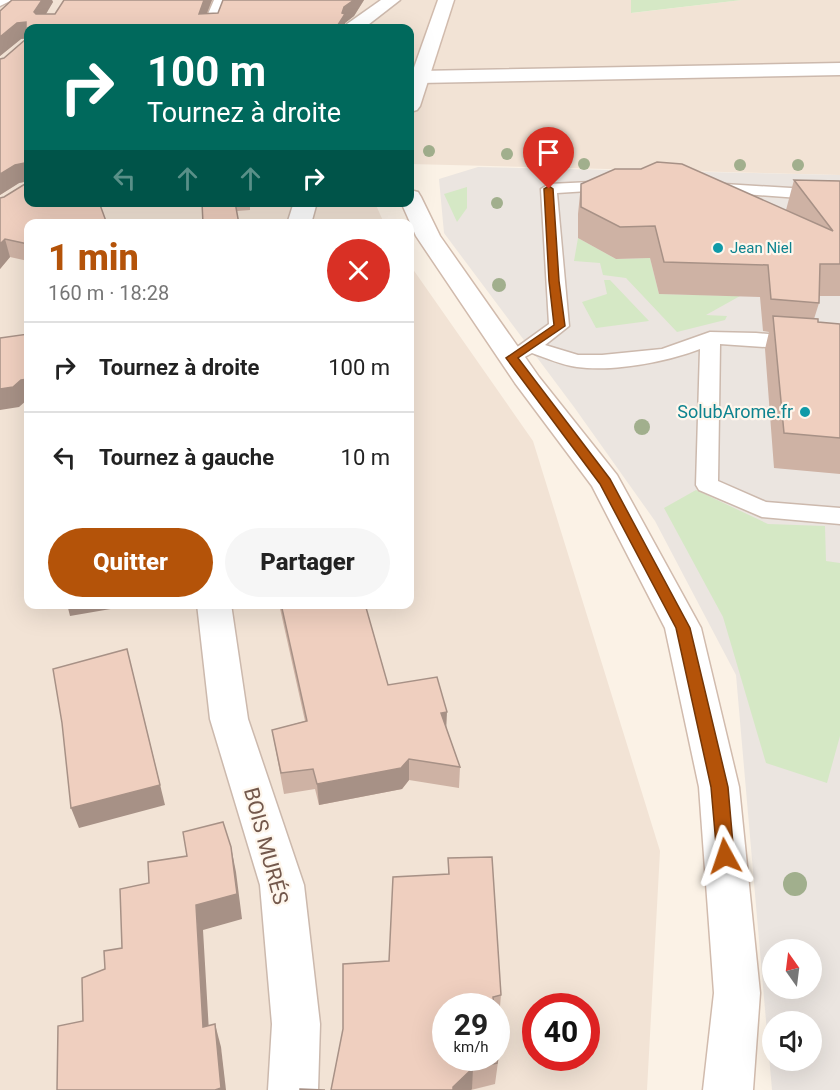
<!DOCTYPE html>
<html lang="fr">
<head>
<meta charset="utf-8">
<style>
	body { margin:0; font-family:Roboto,sans-serif; background:#f6f6f6; color:#222; height:100vh; display:flex; flex-direction:column; font-size:22px; white-space:nowrap }
	* { box-sizing:border-box; margin:0 }
	p { font-size:20px; color:#767676 }
	.icon { flex:none; width:33px; height:33px; fill:none; stroke:currentColor; stroke-width:2; stroke-linecap:round; stroke-linejoin:round }
	.map { position:relative; flex:1; overflow:hidden }
	.panel { position:absolute; left:24px; top:219px; width:390px; height:390px; display:flex; flex-direction:column; background:#fff; border-radius:12px; box-shadow:0 6px 24px #0002 }
	.panel>* { flex:none }
	.banner { position:absolute; left:24px; top:24px; width:390px; height:183px; border-radius:12px; box-shadow:0 6px 24px #0002; background:#00695c; color:#fff; overflow:hidden }
	.needle { width:39px; rotate:346deg }
	.fabs { position:absolute; left:762px; top:939px; display:grid; gap:12px }
	.fabs a { display:grid; place-items:center; width:60px; height:60px; border-radius:50%; background:#fff; box-shadow:0 6px 24px #0002; font-size:30px }
	.speed { position:absolute; left:432px; top:993px; display:flex; gap:12px; font-size:30px; font-weight:700; text-align:center }
	.speed>* { display:grid; place-content:center; width:78px; height:78px; border-radius:50%; background:#fff; box-shadow:0 6px 24px #0002; line-height:1 }
	.speed small { font-size:15px; font-weight:400 }
	.speed .limit { border:9px solid #d22; background:#fff; color:#111 }
	.pin { position:absolute; display:grid; place-items:center; width:51px; height:51px; color:#fff; margin:-62px -26px; border-radius:50% 50% 50% 0; rotate:-45deg; box-shadow:0 0 6px #0007 }
	.pin .icon { rotate:45deg }
	.me { position:absolute; width:66px; margin:-33px; rotate:355deg; stroke-linejoin:round; filter:drop-shadow(0 0 4px #0008) }
	.turn { display:flex; align-items:center; gap:21px; height:126px; padding:0 24px; font-size:27px }
	.turn .icon { width:78px; height:78px; stroke-width:2.5 }
	.turn b { display:block; font-size:42px; line-height:51px }
	.lanes { display:flex; align-items:center; height:57px; padding:0 24px; background:#0003; justify-content:center; gap:30px; direction:ltr }
	.lanes .off { opacity:.35 }
	.round { display:grid; place-items:center; flex:none; width:63px; height:63px; border-radius:32px; background:#f6f6f6 }
	.head { display:flex; align-items:center; justify-content:space-between; height:102px; padding:0 24px }
	h1 { font-size:36px; font-weight:800; line-height:45px; color:#b45309 }
	.action { display:flex; gap:12px; margin-top:auto; padding:12px 24px }
	.action a { flex:1; height:69px; border-radius:36px; background:#b45309; color:#fff; font-size:24px; font-weight:800; line-height:69px; text-align:center }
	.action a+a { background:#f6f6f6; color:#222 }
	ul { padding:0; list-style:none }
	li { display:flex; align-items:center; gap:18px; height:90px; padding:0 24px; border-top:2px solid #e0e0e0 }
	li div { flex:1 }
	li b { display:block; font-size:22px }
	li em { font-style:normal }
	.map>svg:first-child { display:block }
	.residential { fill:#f2e3d5; fill-rule:evenodd }
	.industrial { fill:#ebe5e0; fill-rule:evenodd }
	.green { fill:#d5e8c5 }
	.lines { fill:none; stroke-linecap:round; stroke-linejoin:round }
	.lane-casing { stroke:#ccb9ad; stroke-width:3 }
	.street-casing { stroke:#ccb9ad; stroke-width:3 }
	.secondary-casing { stroke:#d1bbad; stroke-width:3 }
	.lane { fill:#fff; fill-rule:evenodd }
	.street { fill:#fff; fill-rule:evenodd }
	.secondary { fill:#fff; fill-rule:evenodd }
	.tree { fill:#a1af8d }
	.wall { fill:#ceb2a4 }
	.shaded-wall { fill:#a79186 }
	.building { fill:#efcfbf; stroke:#a79186; stroke-width:1.5 }
	.route { fill:#b45309; stroke:#753606; stroke-width:1.5 }
	.culture-dot { fill:#0f9aa8; stroke:#fef6ec; stroke-width:2 }
	.labels { text-anchor:middle; stroke-width:4.5; stroke-linejoin:round; paint-order:stroke }
	.far-culture-label { font-size:15px; fill:#0d838f; stroke:#fef6ec; text-anchor:start }
	.culture-label { font-size:18px; fill:#0d838f; stroke:#fef6ec; text-anchor:end }
	.near-street-label { font-size:21px; fill:#73584c; stroke:#fef6ec }
</style>
</head>
<body>
<div class="map">
<svg width="840" height="1090" viewBox="0 0 840 1090">
	<rect width="100%" height="100%" fill="#fbf2e6"/>
	<path class="residential" d="M0,0H631L632,13L742,0H840V175L410,164V28H28V202L375,203L384,223L28,224V604H410V265L533,441L660,851L647,1090H0ZM446,1006H496V1058H446ZM536,1006H586V1058H536Z"/>
	<path class="industrial" d="M478,167L840,175V1090H772L736,675L655,521L574,407L444,233L439,179ZM772,950H812V988H772ZM772,1022H812V1060H772Z"/>
	<g class="green">
		<polygon points="631,0 742,0 631,13"/>
		<polygon points="467,187 467,208 457,222 444,194"/>
		<polygon points="578,238 616,259 650,258 659,294 740,296 706,315 727,316 725,320 677,332 626,278 603,275 600,263 574,261"/>
		<polygon points="604,280 610,280 649,321 596,328 582,302 607,294"/>
		<polygon points="696,490 768,524 825,526 826,561 840,563 840,736 827,783 766,763 723,617 664,508"/>
	</g>
	<g class="lines">
		<g class="lane-casing">
			<g id="lane">
				<polygon points="0,0 12,0 0,6"/>
				<path d="M613,181L621,186L619,189L557,193L569,326L545,345L578,355H602L662,349L710,332L756,333L840,340V352L720,344L718,481L766,502L840,508V524L762,517L699,490L696,485L700,349C666,362 613,372 577,367C562,365 546,358 532,353L512,364L505,362L502,358L549,324L541,189L549,184Z"/>
				<polygon points="708,183 840,191 840,201 702,191 700,188 702,185"/>
			</g>
		</g>
		<g class="street-casing">
			<g id="street">
				<polygon points="214,0 230,0 218,28 202,28"/>
				<polygon points="381,0 400,0 364,28 345,28 347,24"/>
				<polygon points="840,63 840,75 419,83 412,81 410,77 412,73 419,71"/>
				<polygon points="294,202 317,202 311,224 287,224"/>
				<polygon points="197,604 231,604 248,719 304,885 320,1024 318,1090 268,1090 272,1024 260,885 210,719"/>
			</g>
		</g>
		<g class="secondary-casing">
			<g id="secondary">
				<polygon points="438,0 454,0 420,106 417,110 410,112 410,79"/>
				<polygon points="410,190 418,192 421,197 440,236 539,377 617,475 701,628 739,787 760,993 753,1090 703,1090 714,993 699,787 665,628 592,486 515,383 416,236 401,202 410,202"/>
			</g>
		</g>
		<use href="#lane" class="lane"/>
		<use href="#street" class="street"/>
		<use href="#secondary" class="secondary"/>
	</g>
	<g class="tree">
		<circle cx="429" cy="151" r="6"/>
		<circle cx="507" cy="154" r="6"/>
		<circle cx="544" cy="163" r="6"/>
		<circle cx="584" cy="164" r="6"/>
		<circle cx="740" cy="165" r="6"/>
		<circle cx="798" cy="165" r="6"/>
		<circle cx="497" cy="203" r="6"/>
		<circle cx="499" cy="285" r="7"/>
		<circle cx="642" cy="427" r="8"/>
		<circle cx="795" cy="884" r="12"/>
	</g>
	<g class="wall">
		<polygon points="12,0 52,0 53,2 45,14 55,14 64,0 212,0 207,14 218,13 223,0 364,0 354,16 345,23 345,28 28,28 28,202 103,202 99,204 107,224 28,224 28,261 10,257 0,269 0,198 4,197 25,184 25,182 19,183 0,195 0,59 4,58 26,39 21,39 0,56 0,11"/>
		<polygon points="794,180 840,181 840,296 819,296 819,303 814,319 818,322 840,324 840,474 774,468 765,349 769,332 763,331 760,297 659,294 650,258 616,259 578,238 578,214 581,184 786,210"/>
		<polygon points="202,202 278,202 278,204 250,206 250,210 237,211"/>
		<polygon points="279,604 365,604 388,685 447,730 460,767 459,788 409,780 402,789 319,805 315,789 284,794 272,730 305,721"/>
		<polygon points="448,858 501,995 499,1018 496,1018 496,1006 446,1006 500,1047 495,1084 471,1090 331,1090 389,961 448,874"/>
	</g>
	<g class="shaded-wall">
		<polygon points="42,0 52,0 53,2 38,28 34,12"/>
		<polygon points="204,0 212,0 201,28 199,14"/>
		<polygon points="354,0 364,0 354,16 345,23 345,28 336,28 344,7"/>
		<polygon points="26,22 28,38 21,39 0,56 0,37 17,23"/>
		<polygon points="25,163 28,181 19,183 0,195 0,174 15,165"/>
		<polygon points="5,239 10,257 0,269 0,244"/>
		<polygon points="28,379 28,400 27,400 19,407 0,410 0,389 21,380"/>
		<polygon points="412,403 412,424 410,432 410,410"/>
		<polygon points="67,604 128,604 128,606 70,616"/>
		<polygon points="127,649 165,805 79,828 71,808"/>
		<polygon points="447,712 446,733 441,713"/>
		<polygon points="409,759 409,780 402,789 319,805 317,784"/>
		<polygon points="231,847 236,872 242,919 203,930 210,1049 203,1027 196,905"/>
		<polygon points="215,1024 221,1047 226,1090 215,1090"/>
		<polygon points="473,1068 472,1089 471,1090 452,1090 453,1087"/>
	</g>
	<g class="building">
		<polygon points="12,0 42,0 34,12 36,14 55,14 64,0 204,0 199,14 218,13 223,0 354,0 344,7 342,13 345,14 336,28 28,28 28,202 99,202 107,224 28,224 28,244 5,239 0,244 0,198 4,197 25,184 25,163 15,165 0,174 0,59 4,58 26,39 26,22 17,23 0,37 0,11"/>
		<polygon points="657,162 682,164 833,231 794,180 840,181 840,264 820,264 819,303 771,299 768,265 664,262 655,226 620,227 581,207 581,184 615,169 641,169"/>
		<polygon points="202,202 235,202 239,224 203,224"/>
		<polygon points="773,316 818,319 818,322 840,324 840,438 784,433"/>
		<polygon points="28,334 28,379 21,380 13,387 0,389 0,338"/>
		<polygon points="281,604 365,604 388,685 437,677 447,712 441,713 460,767 409,759 401,768 317,784 313,769 281,773 272,730 307,721"/>
		<polygon points="127,649 160,785 71,808 62,723 53,669"/>
		<polygon points="223,822 231,847 237,894 196,905 203,1027 215,1024 221,1088 215,1090 57,1090 58,1026 83,1021 82,978 105,969 104,951 122,948 120,889 149,883 148,862 187,856 183,832"/>
		<polygon points="492,857 501,995 493,997 494,1006 446,1006 446,1058 496,1058 496,1024 500,1047 497,1063 473,1068 453,1087 453,1090 331,1090 343,1029 343,964 389,961 393,877 449,874 448,858"/>
		<polygon points="300,1089 325,1090 300,1090"/>
	</g>
	<polygon class="route" points="549,186 553,189 559,281 565,326 518,358 610,479 690,628 728,787 734,856 732,861 725,863 719,861 717,856 711,787 676,628 600,484 506,358 554,325 549,281 544,189"/>
	<g class="culture-dot">
		<circle cx="718" cy="248" r="6"/>
		<circle cx="805" cy="412" r="6"/>
	</g>
	<g class="labels">
		<g class="far-culture-label">
			<text x="730" y="253">Jean Niel</text>
		</g>
		<g class="culture-label">
			<text x="793" y="418">SolubArome.fr</text>
		</g>
		<g class="near-street-label">
			<text transform="translate(266 846) rotate(75)" y="7">BOIS MURÉS</text>
		</g>
	</g>
</svg>
<div class="fabs">
<a><svg class="needle" viewBox="-14 -14 28 28"><path d="M0-13l5 13h-10z" fill="#e53935"/><path d="M0 13l5-13h-10z" fill="#767676"/></svg></a>
<a><svg class="icon" aria-label="sound" viewBox="0 0 24 24"><path d="M4 9h4l5-4v14l-5-4H4zM17 9q2 3 0 6"/></svg></a>
</div>
<div class="speed"><div>29<small>km/h</small></div><div class="limit">40</div></div>
<div class="pin" style="left:549px;top:189px;background:#d93025"><svg class="icon" aria-label="arrive" viewBox="0 0 24 24"><path d="M6 21V4h12l-3 4 3 4H6"/></svg></div>
<svg class="me" style="left:725px;top:856px" viewBox="-20 -20 40 40"><path d="M0-17L14 15 0 8-14 15z" fill="#b45309" stroke="#fff" stroke-width="4"/></svg>
<div class="banner">
<div class="turn"><svg class="icon" aria-label="right" viewBox="0 0 24 24"><path d="M7 20v-9h11M14 6l5 5-5 5"/></svg><div><b>100 m</b>Tournez à droite</div></div>
<div class="lanes"><svg class="icon off" aria-label="left" viewBox="0 0 24 24"><path d="M17 20v-9H6M10 6l-5 5 5 5"/></svg><svg class="icon off" aria-label="ahead" viewBox="0 0 24 24"><path d="M12 20V5M6 11l6-6 6 6"/></svg><svg class="icon off" aria-label="ahead" viewBox="0 0 24 24"><path d="M12 20V5M6 11l6-6 6 6"/></svg><svg class="icon" aria-label="right" viewBox="0 0 24 24"><path d="M7 20v-9h11M14 6l5 5-5 5"/></svg></div>
</div>
<section class="panel">
<div class="head"><div><h1>1 min</h1><p>160 m · 18:28</p></div><a class="round" style="background:#d93025;color:#fff"><svg class="icon" aria-label="close" viewBox="0 0 24 24"><path d="M6 6l12 12M18 6L6 18"/></svg></a></div>
<ul>
<li><svg class="icon" aria-label="right" viewBox="0 0 24 24"><path d="M7 20v-9h11M14 6l5 5-5 5"/></svg><div><b>Tournez à droite</b></div><em>100 m</em></li>
<li><svg class="icon" aria-label="left" viewBox="0 0 24 24"><path d="M17 20v-9H6M10 6l-5 5 5 5"/></svg><div><b>Tournez à gauche</b></div><em>10 m</em></li>
</ul>
<div class="action"><a>Quitter</a><a>Partager</a></div>
</section>
</div>
</body>
</html>
